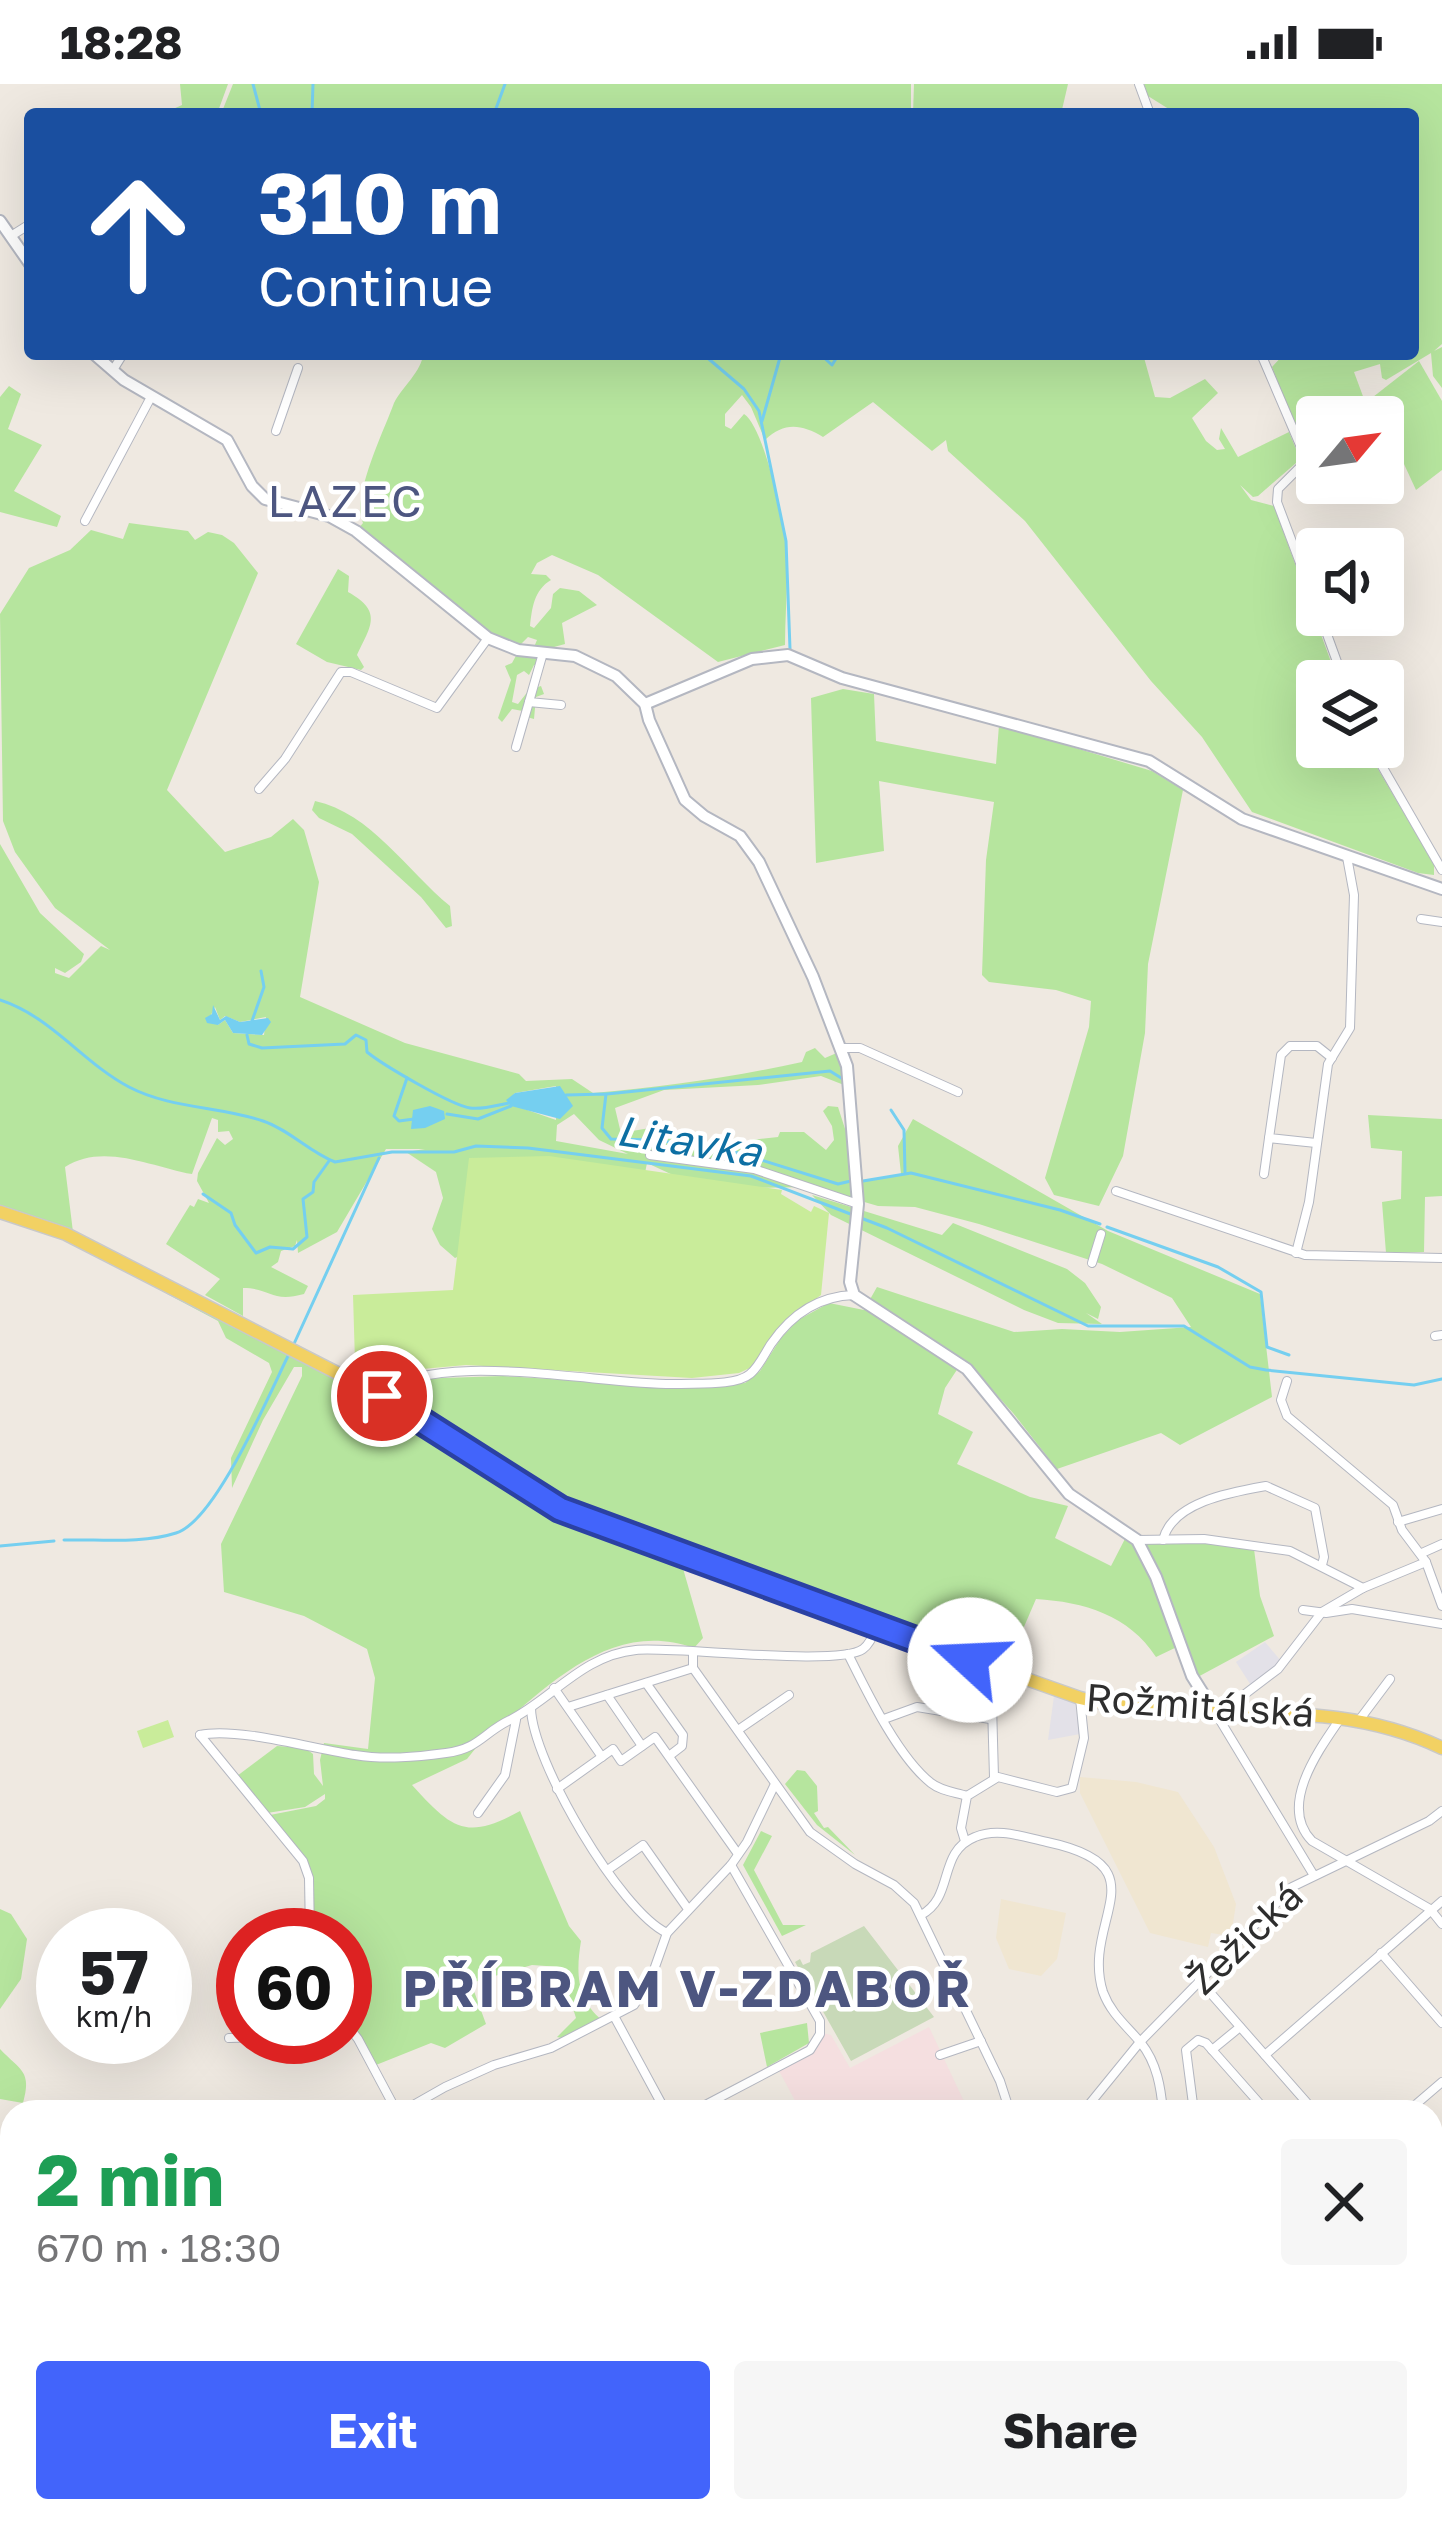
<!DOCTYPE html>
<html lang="en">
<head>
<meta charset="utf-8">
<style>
	body { margin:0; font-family:"Golos Text",sans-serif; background:#f6f6f6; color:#202124; height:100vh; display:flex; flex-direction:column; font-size:45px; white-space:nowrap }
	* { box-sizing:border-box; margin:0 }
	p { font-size:39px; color:#757577 }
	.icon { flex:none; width:66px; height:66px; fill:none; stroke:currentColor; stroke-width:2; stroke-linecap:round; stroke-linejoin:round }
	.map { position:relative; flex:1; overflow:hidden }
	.panel { position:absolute; left:0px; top:2016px; width:1443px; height:423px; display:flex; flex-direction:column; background:#fff; border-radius:36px 36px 0 0; box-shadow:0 12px 48px #0002 }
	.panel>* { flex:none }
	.hud { position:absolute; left:24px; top:24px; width:1395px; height:252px; border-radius:12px; box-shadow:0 12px 48px #0002; background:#1a4fa0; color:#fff; overflow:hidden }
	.needle { width:78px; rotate:61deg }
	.tools { position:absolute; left:1296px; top:312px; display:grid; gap:24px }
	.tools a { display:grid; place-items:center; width:108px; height:108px; border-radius:12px; background:#fff; box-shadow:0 12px 48px #0002; font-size:60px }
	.speed { position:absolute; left:36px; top:1824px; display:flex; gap:24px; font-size:60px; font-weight:700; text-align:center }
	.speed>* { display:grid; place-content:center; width:156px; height:156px; border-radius:50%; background:#fff; box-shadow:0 12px 48px #0002; line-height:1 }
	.speed small { font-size:30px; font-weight:400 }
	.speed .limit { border:18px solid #d22; background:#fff; color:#111 }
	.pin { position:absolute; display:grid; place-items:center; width:102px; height:102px; color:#fff; margin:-51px; border:6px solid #fff; border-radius:50%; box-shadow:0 3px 12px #0007 }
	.me { position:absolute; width:132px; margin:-66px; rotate:290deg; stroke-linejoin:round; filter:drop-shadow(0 0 9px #0008) }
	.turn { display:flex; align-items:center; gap:42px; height:252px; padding:0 36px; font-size:54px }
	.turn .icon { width:156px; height:156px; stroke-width:2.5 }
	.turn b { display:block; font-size:84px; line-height:102px }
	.round { display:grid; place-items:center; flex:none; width:126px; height:126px; border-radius:12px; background:#f6f6f6 }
	.head { display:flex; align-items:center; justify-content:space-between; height:204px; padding:0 36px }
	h1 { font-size:72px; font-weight:700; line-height:90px; color:#1e9e55 }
	.action { display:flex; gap:24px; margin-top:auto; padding:24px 36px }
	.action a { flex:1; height:138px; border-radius:12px; background:#4264fb; color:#fff; font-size:48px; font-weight:700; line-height:138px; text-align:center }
	.action a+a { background:#f6f6f6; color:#202124 }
	.status { display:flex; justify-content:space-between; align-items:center; height:84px; padding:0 60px; background:#fff; direction:ltr }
	.status svg { height:33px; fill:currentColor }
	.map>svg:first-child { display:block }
	.industrial { fill:#e3e1e8 }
	.education { fill:#f0e6d1 }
	.medical { fill:#f5dfe0 }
	.green { fill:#b6e59e; fill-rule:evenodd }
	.cemetery { fill:#c8d9b8 }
	.pitch { fill:#c9ec9a }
	.water { fill:#75cff0 }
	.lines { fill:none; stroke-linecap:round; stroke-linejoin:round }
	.stream { stroke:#75cff0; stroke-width:3 }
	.street-casing { stroke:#b4b7c1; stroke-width:10 }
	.secondary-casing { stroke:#b4b7c1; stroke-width:14 }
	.primary-casing { stroke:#c9c9c9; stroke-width:15 }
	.street { stroke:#fff; stroke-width:8 }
	.secondary { stroke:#fff; stroke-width:10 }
	.primary { stroke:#f2d163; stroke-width:12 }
	.route-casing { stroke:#2b41a3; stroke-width:30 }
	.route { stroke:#4264fb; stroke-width:21 }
	.labels { text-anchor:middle; stroke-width:9; stroke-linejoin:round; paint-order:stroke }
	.street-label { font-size:39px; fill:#2e2e2e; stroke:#fff }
	.water-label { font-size:42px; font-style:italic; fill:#0d6fa3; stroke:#fff }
	.quarter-label { font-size:45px; letter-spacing:3px; fill:#4d5680; stroke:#fff }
	.district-label { font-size:51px; font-weight:bold; letter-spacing:3px; fill:#4d5680; stroke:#fff }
</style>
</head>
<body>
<div class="status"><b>18:28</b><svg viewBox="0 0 49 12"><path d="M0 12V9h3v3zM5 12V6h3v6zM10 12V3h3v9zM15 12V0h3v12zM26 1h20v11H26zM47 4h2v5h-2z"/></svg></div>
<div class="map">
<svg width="1442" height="2437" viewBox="0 0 1442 2437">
	<rect width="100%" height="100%" fill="#efe9e1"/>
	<g class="industrial">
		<polygon points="1265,1558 1282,1578 1252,1603 1236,1578"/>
		<polygon points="1054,1612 1075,1618 1080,1650 1048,1656"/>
		<polygon points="662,2427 796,2427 793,2437 660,2437"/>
	</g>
	<g class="education">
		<polygon points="1080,1693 1136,1698 1178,1708 1214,1763 1236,1820 1231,1852 1211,1849 1208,1863 1150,1849 1080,1709"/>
		<polygon points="1001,1815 1066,1829 1057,1875 1041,1892 1009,1885 996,1854"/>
		<polygon points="1431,2417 1442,2425 1442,2437 1367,2437 1374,2427 1431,2427"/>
	</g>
	<polygon class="medical" points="929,1943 969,2028 801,2028 776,1981 809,1963 818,1948 831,1951 850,1984"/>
	<g class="green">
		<polygon points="180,0 228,0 217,30 162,30 182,21"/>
		<polygon points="233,0 911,0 911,30 253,30 241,25 221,30"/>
		<polygon points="914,0 1068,0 1061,30 913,30"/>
		<polygon points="1144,0 1442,0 1442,260 1434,267 1442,263 1442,304 1433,292 1431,269 1386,296 1382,294 1380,280 1354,288 1364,315 1351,333 1317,333 1317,364 1311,364 1298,350 1272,283 1284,270 1413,270 1413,30 1188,30 1184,24 1172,27 1148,12"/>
		<path d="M423,270H1143L1155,313L1170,314L1205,295L1218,309L1192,334L1206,357L1217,366L1225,365L1219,355L1221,344L1238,373L1289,348L1299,372L1296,379L1258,412L1253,413L1240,401L1251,416L1274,422L1338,597H1317V663H1365L1434,780V791L1418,789L1252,728L1202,653L1151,597L1025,437L948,367L946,356L932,367L873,318L823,353C801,340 784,338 765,356L751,323L742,311L725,330V342L731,345L744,330C762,341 780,421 784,445C790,482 785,524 785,561L718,578L598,491L552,471L537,479L531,490L546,491L551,496C534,506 532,524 530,542L534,544L551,524L553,510L560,504L579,507L597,521L562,539L565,560L543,566L542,581H534L529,591L524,587L517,591L512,618L518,620L529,606L541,602L544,610L536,613L534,635L527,633L528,628L512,625L502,638L498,634L511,596L505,582L512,579L518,568L531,570L537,556L528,553L518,563L496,556L358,445L363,439C351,413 384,347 394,319C402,303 422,287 423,270Z"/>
		<polygon points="1419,277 1442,317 1442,386 1416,406 1373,313"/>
		<polygon points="9,302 21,310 8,345 42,361 14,407 61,432 57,443 0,428 0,313"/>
		<path d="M129,439L188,447L195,456L208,448L222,451L234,459L258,489L167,706L225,768L271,753L293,735L304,746L319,798L300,913L405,959L519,990L526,997L572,995L593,1009C664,1003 733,993 802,978L806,968L815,964L825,974L839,968L847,972L844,1001L821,992L758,1001L664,1006L615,1024L623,1058L632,1047L668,1041V1052L739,1064L750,1056L778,1053L780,1048H804L826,1066L834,1056L832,1042L823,1027L828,1022L838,1023L847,1051L855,1060L858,1098L901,1090L898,1062L913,1035L1108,1147L1260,1210L1272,1313L1180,1361L1161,1349L1057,1385L1013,1329L964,1275L945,1304L938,1330L973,1348L957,1380L1030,1413L1068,1422L1055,1454L1111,1482L1128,1449L1138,1457L1204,1455L1254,1465L1260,1512L1274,1552L1194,1595L1179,1562L1156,1573C1129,1531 1084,1518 1036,1515L1007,1582L565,1424L389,1311L413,1295L503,1292L673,1303L745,1299L760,1287L781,1254L798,1236L829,1219L864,1226L877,1203L1014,1248L1062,1245L1120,1248L1191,1243L1172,1214L1102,1180L979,1140L915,1123L878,1122L813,1103L747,1104L675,1092L647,1079L645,1089L455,1174L440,1161L432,1145L443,1114L436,1088L406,1068L425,1065H386L337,1148L298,1169L297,1156L295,1162L281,1167L278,1178L271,1183L308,1202L304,1210C271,1219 271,1204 243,1204V1232L205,1211L220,1195L166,1160L190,1121L194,1123L198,1115L209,1119L197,1097L198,1089L217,1054L225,1061L233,1055L229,1047L218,1048V1036L212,1034L192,1090C152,1083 103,1058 65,1083L73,1148L0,1122V760L40,829L84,870L81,878L65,889L55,884V889L69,894L101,862L110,866L55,824L15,768L3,737L0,530L29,484L70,466L91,446L123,455ZM215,923L220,936L225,932L240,938L266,933L264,951L233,949L225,936L218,941L211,931ZM556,1002V1036L507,1019L515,1009ZM574,1030L599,1056L628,1070L556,1057L557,1041Z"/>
		<path d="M338,485L349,492L348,508C384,528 370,543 357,571L364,583L361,586L327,578L296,560Z"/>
		<polygon points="843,605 874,610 876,657 996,680 999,641 1152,687 1183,706 1148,880 1145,949 1123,1072 1099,1122 1054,1111 1045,1094 1089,943 1091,917 1056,906 989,898 982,891 986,776 994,718 879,697 884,767 816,779 811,614"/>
		<path d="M315,717C371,729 407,787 450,822L452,842L446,844L421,813L352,750L319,734L312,726Z"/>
		<polygon points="1368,1031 1442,1035 1442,1112 1425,1113 1424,1168 1386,1169 1382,1118 1401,1115 1402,1067 1371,1064"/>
		<polygon points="812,1111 942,1151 953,1139 1067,1185 1085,1199 1101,1223 1098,1235 1086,1229 1102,1240 1058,1239 1024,1226 831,1131"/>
		<path d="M156,1204L379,1313L531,1412L677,1473L682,1481L703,1554L694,1564C606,1533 541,1610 479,1660L467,1675L412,1701C452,1745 466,1757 520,1727L569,1842L581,1857C576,1888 576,1915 602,1936L566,1955L557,1953L576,1934L560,1883L532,1881L471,1899L486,1940L445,1964L431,1959L376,1981L345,1927V1851H314L307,1787L270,1731L316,1722L325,1715V1710L305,1723L267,1729L237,1692L277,1662L305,1664L313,1670L314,1690L323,1702L320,1676L324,1659L368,1665L375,1594L367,1565L304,1532L224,1508L221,1460L302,1292V1283H294L263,1336L232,1404L231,1374L272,1288L269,1279L226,1254L218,1237Z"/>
		<polygon points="797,1686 805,1687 817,1702 818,1727 814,1729 824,1744 828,1743 855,1771 817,1741 785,1700"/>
		<polygon points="761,1747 772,1752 754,1786 783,1841 806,1841 782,1852 743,1781"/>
		<polygon points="0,1825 11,1830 27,1855 21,1895 0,1925"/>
		<polygon points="807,1939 809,1959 767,1983 760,1949"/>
		<path d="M0,1965C21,1987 32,1987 23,2019L0,2015Z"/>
		<polygon points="819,2427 954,2427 951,2437 820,2437"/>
	</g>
	<polygon class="cemetery" points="864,1842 934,1933 851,1977 795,1878 800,1875 803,1881 810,1878 811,1869"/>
	<g class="pitch">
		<polygon points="549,1072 782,1106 781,1110 811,1128 814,1122 829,1129 821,1211 793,1232 752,1283 739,1289 692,1294 466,1281 378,1289 355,1278 353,1211 453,1206 469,1074"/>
		<polygon points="168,1636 174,1653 143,1664 137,1647"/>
	</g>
	<g class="water">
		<polygon points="213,921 220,936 226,932 240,938 268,934 271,938 262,951 233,949 225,936 218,941 207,939 205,934 212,930"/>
		<polygon points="560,1002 573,1022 560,1035 511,1022 506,1016 515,1009"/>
		<polygon points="430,1022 444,1027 445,1035 425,1044 411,1045 413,1026"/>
	</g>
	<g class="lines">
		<g class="stream">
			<polyline points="253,0 261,30"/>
			<polyline points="312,30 313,0"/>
			<polyline points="494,30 505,0"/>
			<polyline points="703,270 744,305 759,327 786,457 790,565"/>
			<polyline points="820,270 832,281 839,270"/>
			<polyline points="269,273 270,270"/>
			<polyline points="762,337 781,270"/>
			<path d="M0,916C52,933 82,978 129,1003C171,1025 220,1022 263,1037C290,1046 309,1068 335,1078L392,1068H454L476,1062L528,1064L751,1092L887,1144L1088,1242H1184L1250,1283L1266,1286L1414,1301L1442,1295"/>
			<polyline points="252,937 264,903 261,887"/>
			<path d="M247,951L249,960L262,964L345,960L356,951L366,956L367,968C383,981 451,1021 470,1024C482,1026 498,1021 509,1019"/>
			<polyline points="407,994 394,1032 399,1037 414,1035"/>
			<polyline points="607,1010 830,987 846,997"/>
			<polyline points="566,1011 606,1010 602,1044 611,1055 656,1056 739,1069 838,1100 851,1097"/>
			<polyline points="891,1026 904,1046 905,1088"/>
			<polyline points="447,1030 478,1035 511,1022"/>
			<polyline points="863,1097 911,1089 1060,1126 1100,1140"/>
			<polyline points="203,1110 231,1129 235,1141 256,1169 270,1163 293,1165 307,1153 303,1115 313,1108 314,1098 329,1077"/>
			<polyline points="1107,1143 1218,1183 1261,1208 1267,1263 1289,1271"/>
			<polyline points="293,1262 379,1074"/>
			<path d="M64,1456C99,1455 142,1460 176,1449C216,1437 269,1310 289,1270"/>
			<polyline points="0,1462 54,1457"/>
		</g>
		<g class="street-casing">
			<g id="street">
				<polyline points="1139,0 1150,30"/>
				<polyline points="11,152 30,140"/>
				<polyline points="1261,270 1303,368 1302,381 1278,405 1277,418 1317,524"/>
				<polyline points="113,286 123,270"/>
				<polyline points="276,347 298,284"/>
				<polyline points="85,437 151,313"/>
				<polyline points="1320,531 1344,597"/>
				<polyline points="543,569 529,618 561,621"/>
				<polyline points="516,663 529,618"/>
				<polyline points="1371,663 1442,786"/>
				<polyline points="259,705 285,675 341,588 351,588 437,624 488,554"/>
				<polyline points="1421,835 1442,838"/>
				<polyline points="841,964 860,964 958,1008"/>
				<polyline points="1316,1059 1269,1054 1281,971 1290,962 1317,962 1332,974"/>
				<polyline points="650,1071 754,1085 858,1120"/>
				<polyline points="1264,1090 1269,1054"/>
				<polyline points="1116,1107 1305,1171 1442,1174"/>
				<polyline points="1296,1169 1309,1118 1328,980 1350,944 1354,811 1347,773"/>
				<polyline points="1092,1179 1101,1150"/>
				<polyline points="1435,1252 1442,1251"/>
				<polyline points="1287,1297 1281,1316 1287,1332 1393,1421 1402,1446 1426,1478 1442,1522"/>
				<path d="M383,1311C431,1262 610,1303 678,1300C697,1299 736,1302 750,1290C759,1283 765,1269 771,1260C791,1231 818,1212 854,1211"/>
				<polyline points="1398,1438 1442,1425"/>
				<polyline points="1137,1456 1204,1455 1290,1467 1363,1504"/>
				<path d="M1163,1456C1172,1418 1232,1408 1266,1402L1315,1424L1324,1473L1322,1481"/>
				<polyline points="1422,1469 1442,1460"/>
				<polyline points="1303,1526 1326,1529 1352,1525 1442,1540"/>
				<path d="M848,1570C867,1608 898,1673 931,1699C941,1707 954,1708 967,1712"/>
				<polyline points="693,1571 693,1584 810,1748 855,1780 894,1801 914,1819 1000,1997 1010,2028"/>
				<polyline points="991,1584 994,1693"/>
				<polyline points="646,1599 683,1651 682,1662 669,1672"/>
				<polyline points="554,1604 602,1673"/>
				<polyline points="607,1611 642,1662"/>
				<polyline points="568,1623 693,1584"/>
				<path d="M531,1624C532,1677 620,1827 667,1849"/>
				<polyline points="1224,1626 1278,1585 1322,1528 1363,1504 1426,1478"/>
				<polyline points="1215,1628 1313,1790"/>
				<polyline points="884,1635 917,1623 990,1635"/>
				<path d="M1340,1635C1318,1667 1278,1722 1312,1757L1430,1825L1442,1840"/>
				<polyline points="1360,1635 1390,1595"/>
				<polyline points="738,1646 789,1611"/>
				<path d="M200,1651C238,1643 314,1665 355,1671C385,1676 416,1673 446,1669C479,1665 484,1648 510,1636C552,1615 583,1571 636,1566C674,1562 839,1583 863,1565C870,1560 874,1550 877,1542"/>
				<polyline points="200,1651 303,1777 309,1794 310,1851"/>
				<polyline points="557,1705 613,1665 621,1677 655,1653 738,1770"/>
				<polyline points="478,1729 505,1691 516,1636"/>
				<polyline points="965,1757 961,1744 967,1712 998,1693 1057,1708 1072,1704 1084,1654 1080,1614"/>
				<polyline points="609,1785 643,1761 688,1825"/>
				<path d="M921,1831C955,1813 937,1768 975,1753C998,1743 1023,1753 1047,1758C1165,1783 1080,1836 1103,1908C1111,1930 1127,1942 1141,1959C1157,1979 1161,2004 1163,2028"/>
				<polyline points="1381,1869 1442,1939"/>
				<polyline points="1199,1896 1315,2028"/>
				<polyline points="614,1932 666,2028"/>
				<polyline points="345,1938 358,1955 397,2028"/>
				<polyline points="229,1954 260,1953"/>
				<polyline points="1212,1966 1240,1943"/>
				<polyline points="940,1971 981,1957"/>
				<polyline points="1265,1971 1442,1817"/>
				<polyline points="401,2028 445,2003 494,1981 551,1964 634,1921 650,1897 667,1849 731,1781 747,1758 775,1700"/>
				<polyline points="692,2028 810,1966 820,1950 820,1937 731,1781"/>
				<polyline points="1083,2028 1140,1958 1292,1803 1429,1737 1442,1727"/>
				<polyline points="1194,2028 1186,1966 1198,1956 1206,1959 1267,2028"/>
				<polyline points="1407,2028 1442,1998"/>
				<polyline points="1431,2157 1442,2167"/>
				<polyline points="1431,2217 1442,2227"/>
				<polyline points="0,2252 12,2250"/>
				<polyline points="0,2286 12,2286"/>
				<polyline points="5,2286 12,2349"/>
				<polyline points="1431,2293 1442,2276"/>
				<polyline points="1437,2326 1438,2310"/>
				<polyline points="0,2371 12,2369"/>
				<polyline points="1433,2410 1442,2396"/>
				<polyline points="595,2427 600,2437"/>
				<polyline points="1233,2427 1242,2437"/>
				<polyline points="352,2437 356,2427"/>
				<polyline points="648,2437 650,2427"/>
				<polyline points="1086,2437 1090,2427"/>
			</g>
		</g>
		<g class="secondary-casing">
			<g id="secondary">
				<polyline points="0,137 30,180"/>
				<polyline points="94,270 124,296 227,356 252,402 265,415 329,432 356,447 488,554 518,566 575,572 616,592 645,620 649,636 685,716 704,732 740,752 759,778 813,893 847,982 858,1120 850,1198 854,1211 967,1285 1069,1410 1137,1456 1156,1493 1192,1592 1214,1627"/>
				<polyline points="645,620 752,575 788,571 842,594 1149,677 1242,735 1442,805"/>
				<polyline points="130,2437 262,2437"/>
			</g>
		</g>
		<g class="primary-casing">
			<path id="primary" d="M0,1128L66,1150L382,1312L560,1425L689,1476L1080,1614C1203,1645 1320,1606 1442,1664"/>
		</g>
		<use href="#street" class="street"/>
		<use href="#secondary" class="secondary"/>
		<use href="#primary" class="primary"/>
	</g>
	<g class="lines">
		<g class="route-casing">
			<polyline id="route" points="382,1312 560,1425 970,1576"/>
		</g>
		<use href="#route" class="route"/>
	</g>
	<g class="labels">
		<g class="street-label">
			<text transform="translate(1200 1621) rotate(4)" y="14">Rožmitálská</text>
			<text transform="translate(1245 1854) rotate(-44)" y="14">Žežická</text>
		</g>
		<g class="water-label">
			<text transform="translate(689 1057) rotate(9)" y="15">Litavka</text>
		</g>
		<g class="quarter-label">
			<text x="346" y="433">LAZEC</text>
		</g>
		<g class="district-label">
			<text x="688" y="1923">PŘÍBRAM V-ZDABOŘ</text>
		</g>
	</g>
</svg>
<div class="tools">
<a><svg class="needle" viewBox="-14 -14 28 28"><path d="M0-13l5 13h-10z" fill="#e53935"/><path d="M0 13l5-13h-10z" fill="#757577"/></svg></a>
<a><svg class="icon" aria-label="sound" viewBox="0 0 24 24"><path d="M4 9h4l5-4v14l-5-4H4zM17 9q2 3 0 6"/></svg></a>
<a><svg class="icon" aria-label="layers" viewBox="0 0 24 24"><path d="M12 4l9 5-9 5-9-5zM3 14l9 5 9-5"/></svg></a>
</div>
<div class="speed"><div>57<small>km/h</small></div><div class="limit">60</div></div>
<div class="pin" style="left:382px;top:1312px;background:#d93025"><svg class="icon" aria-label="arrive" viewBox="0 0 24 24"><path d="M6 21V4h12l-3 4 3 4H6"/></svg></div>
<svg class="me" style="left:970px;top:1576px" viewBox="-20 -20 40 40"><circle r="19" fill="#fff"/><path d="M0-13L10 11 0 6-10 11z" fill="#4264fb"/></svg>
<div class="hud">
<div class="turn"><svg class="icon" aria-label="ahead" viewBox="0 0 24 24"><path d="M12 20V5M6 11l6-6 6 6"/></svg><div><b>310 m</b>Continue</div></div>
</div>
<section class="panel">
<div class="head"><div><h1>2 min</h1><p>670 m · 18:30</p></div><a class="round"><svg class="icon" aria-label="close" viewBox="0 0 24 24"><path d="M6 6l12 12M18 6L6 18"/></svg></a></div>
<div class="action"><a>Exit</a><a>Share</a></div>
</section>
</div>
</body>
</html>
